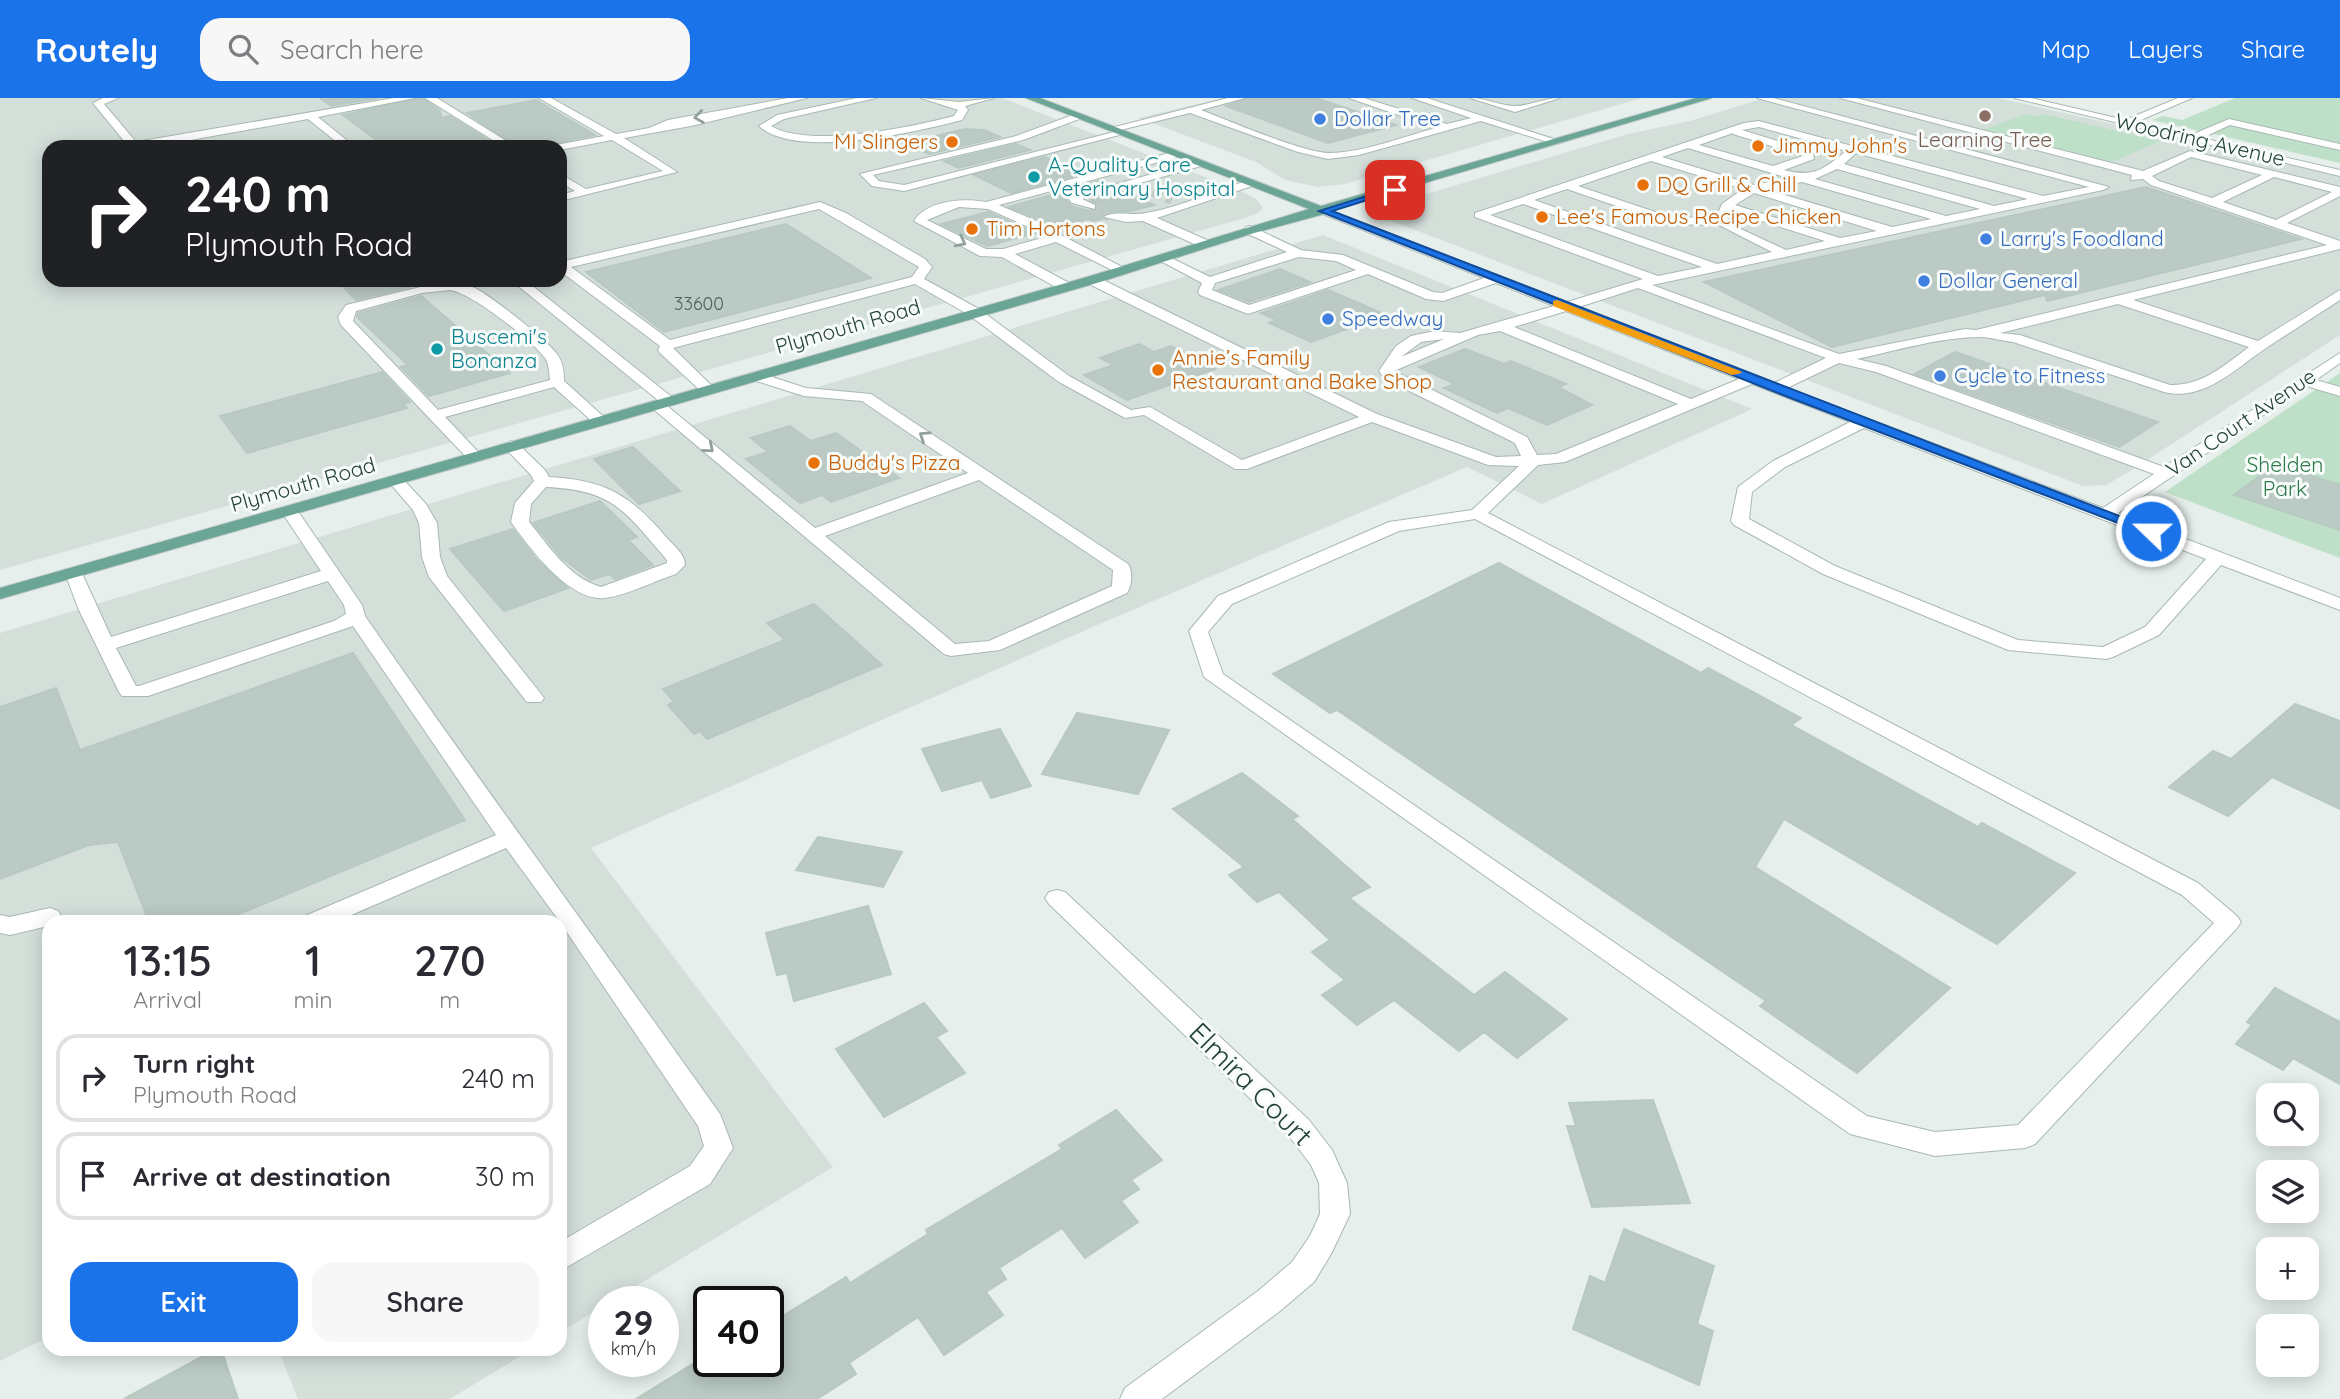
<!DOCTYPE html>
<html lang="en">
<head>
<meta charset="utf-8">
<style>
	body { margin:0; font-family:Quicksand,sans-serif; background:#f7f7f7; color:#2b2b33; height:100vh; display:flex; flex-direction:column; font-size:26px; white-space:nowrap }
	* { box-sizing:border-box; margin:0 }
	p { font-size:23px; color:#7c7c81 }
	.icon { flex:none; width:38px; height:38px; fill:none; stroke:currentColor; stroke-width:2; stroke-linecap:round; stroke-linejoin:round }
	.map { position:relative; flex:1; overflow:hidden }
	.details { position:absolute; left:42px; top:817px; width:525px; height:441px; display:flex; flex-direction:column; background:#fff; border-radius:21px; box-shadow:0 4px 18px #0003 }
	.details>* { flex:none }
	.top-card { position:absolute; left:42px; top:42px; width:525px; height:147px; border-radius:21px; box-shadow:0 4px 18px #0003; background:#202124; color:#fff; overflow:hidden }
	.controls { position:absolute; left:2256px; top:985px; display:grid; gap:14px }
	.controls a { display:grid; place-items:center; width:63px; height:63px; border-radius:14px; background:#fff; box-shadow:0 4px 18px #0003; font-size:35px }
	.speed { position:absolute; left:588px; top:1188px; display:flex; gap:14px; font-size:35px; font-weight:700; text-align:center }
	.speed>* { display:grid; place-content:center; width:91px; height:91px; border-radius:50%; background:#fff; box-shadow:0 4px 18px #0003; line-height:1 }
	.speed small { font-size:18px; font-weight:400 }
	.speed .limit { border:4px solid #111; border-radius:10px; background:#fff; color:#111 }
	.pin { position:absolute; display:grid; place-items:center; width:60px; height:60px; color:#fff; margin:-30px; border-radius:14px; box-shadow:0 4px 10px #0006 }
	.me { position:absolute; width:77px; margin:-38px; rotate:292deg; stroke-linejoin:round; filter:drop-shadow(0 0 5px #0008) }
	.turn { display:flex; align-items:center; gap:24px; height:147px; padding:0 28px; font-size:32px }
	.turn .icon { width:91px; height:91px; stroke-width:2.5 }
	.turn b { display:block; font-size:49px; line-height:60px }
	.eta { display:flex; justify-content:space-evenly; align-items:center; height:119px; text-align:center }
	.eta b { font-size:42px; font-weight:600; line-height:49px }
	.cta { display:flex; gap:14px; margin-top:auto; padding:14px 28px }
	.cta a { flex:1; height:80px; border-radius:21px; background:#1a73e8; color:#fff; font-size:28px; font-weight:600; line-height:80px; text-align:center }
	.cta a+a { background:#f7f7f7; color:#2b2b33 }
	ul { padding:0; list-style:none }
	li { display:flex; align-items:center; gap:21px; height:88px; margin:0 14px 10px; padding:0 14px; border:4px solid #e1e1e2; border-radius:21px }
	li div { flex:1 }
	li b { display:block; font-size:26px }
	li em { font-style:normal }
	header { display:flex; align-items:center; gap:42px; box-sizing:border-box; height:98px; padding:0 35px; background:#1a73e8; color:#fff }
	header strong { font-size:33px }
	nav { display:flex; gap:38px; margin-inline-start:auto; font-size:24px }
	.search { width:490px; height:63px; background:#f7f7f7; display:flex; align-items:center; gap:18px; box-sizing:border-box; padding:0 24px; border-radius:21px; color:#7c7c81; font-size:26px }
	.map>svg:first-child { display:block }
	.built { fill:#d4dfda; fill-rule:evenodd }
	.green { fill:#bfe0c8 }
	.building { fill:#bbcac4; stroke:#b8c9c2; stroke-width:2 }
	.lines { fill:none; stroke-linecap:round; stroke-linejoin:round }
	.minor-tunnel { stroke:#bfccc8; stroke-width:10; stroke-dasharray:10 5; stroke-linecap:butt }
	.minor-casing { stroke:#a8b8b2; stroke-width:2 }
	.major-casing { stroke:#c2cac8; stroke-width:2 }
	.minor { fill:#fff; fill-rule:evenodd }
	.major { fill:#6aa596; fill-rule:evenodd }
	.oneway { stroke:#92a09c }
	.route { fill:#1a73e8; stroke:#114b97; stroke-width:2 }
	.slow { fill:#f59e0b }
	.education-dot { fill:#8d6e63; stroke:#f7fbf9; stroke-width:2.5 }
	.shop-dot { fill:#3f7fe0; stroke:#f7fbf9; stroke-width:2.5 }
	.food-dot { fill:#e8710a; stroke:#f7fbf9; stroke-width:2.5 }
	.culture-dot { fill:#0f9aa8; stroke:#f7fbf9; stroke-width:2.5 }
	.labels { text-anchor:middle; stroke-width:6; stroke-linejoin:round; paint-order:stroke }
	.far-number-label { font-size:18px; fill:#4a645c }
	.far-shop-label { font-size:21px; fill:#366cbe; stroke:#f7fbf9; text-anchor:start }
	.far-education-label { font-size:21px; fill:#785e54; stroke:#f7fbf9 }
	.far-street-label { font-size:21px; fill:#24423a; stroke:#f7fbf9 }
	.far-food-label { font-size:21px; fill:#c56008; stroke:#f7fbf9; text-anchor:start }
	.far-culture-label { font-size:21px; fill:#0d838f; stroke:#f7fbf9; text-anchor:start }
	.far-park-label { font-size:21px; fill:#2d7a4b; stroke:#f7fbf9 }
	.near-street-label { font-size:28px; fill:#24423a; stroke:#f7fbf9 }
</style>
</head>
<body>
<header>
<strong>Routely</strong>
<div class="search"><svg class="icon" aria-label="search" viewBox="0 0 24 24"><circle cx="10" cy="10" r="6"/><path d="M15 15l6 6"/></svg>Search here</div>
<nav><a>Map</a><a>Layers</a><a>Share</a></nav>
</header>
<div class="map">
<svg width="2340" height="1301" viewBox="0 0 2340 1301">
	<rect width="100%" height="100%" fill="#e6efeb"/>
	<g class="built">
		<path d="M0,0H1002L1241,93L1255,100L1263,110L1258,115L1245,120L0,472ZM49,49H560V182H49Z"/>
		<polygon points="1223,0 1642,0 1345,86 1318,89 1285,82 1256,64 1139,20"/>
		<polygon points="1765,0 1998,0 2340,77 2340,237 2127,375 2106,387 2083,388 1384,120 1386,111 1413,100 1628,36 1690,23"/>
		<polygon points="1323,137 1752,311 1542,406 1467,369 1102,525 591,750 833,1069 610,1204 604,1204 604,1208 560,1234 560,824 49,824 49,1239 0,1263 0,535"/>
		<polygon points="278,1251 532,1251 450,1301 298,1301"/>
	</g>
	<g class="green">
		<polygon points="2235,0 2340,0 2340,65 2152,22 2163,18 2182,22"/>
		<polygon points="2026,16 2037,18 2044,16 2161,43 2112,64 1982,32"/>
		<polygon points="2340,275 2340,460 2165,394"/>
	</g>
	<g class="building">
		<polygon points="320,0 378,0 331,8"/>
		<polygon points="418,0 423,0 440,13 441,20 450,18 499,49 375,49 375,41 343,17"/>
		<polygon points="1248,0 1316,0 1396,27 1328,45 1226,8"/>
		<polygon points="536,2 595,37 537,49 518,49 467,15"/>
		<polygon points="965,31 984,32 1000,39 929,56 905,45"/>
		<polygon points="1016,46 1030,52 959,70 944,63"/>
		<polygon points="1045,59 1082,76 1011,95 974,77"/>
		<polygon points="1099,83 1107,86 1067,97 1066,102 1071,108 1094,114 1098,107 1090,102 1122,93 1154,107 1130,113 1107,114 1101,118 1102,121 1093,123 1088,121 1057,129 1009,109"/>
		<polygon points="2146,89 2301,141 2047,203 2045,197 1832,249 1704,184"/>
		<polygon points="988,114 1036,135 987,148 941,126"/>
		<polygon points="786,126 871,180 664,234 586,174"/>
		<polygon points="1280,171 1310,184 1249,204 1218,192"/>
		<polygon points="337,182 402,182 410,189 356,202"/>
		<polygon points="1328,192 1386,217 1311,244 1269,225 1277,222 1261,215"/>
		<polygon points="421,198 510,275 429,298 401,269 408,267 357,219 358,215"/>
		<polygon points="1139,246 1154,254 1171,248 1215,271 1127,302 1084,277 1114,267 1100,260"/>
		<polygon points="1465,251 1504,266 1511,263 1566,286 1558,289 1592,307 1547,327 1508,310 1497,315 1444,290 1455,286 1419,269"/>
		<polygon points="1955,254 2158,324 2119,349 1914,276"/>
		<polygon points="382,274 410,304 403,306 407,310 247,355 220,318"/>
		<polygon points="790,328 811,343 836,335 899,380 831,404 822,397 800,405 746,361 768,354 751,340"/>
		<polygon points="633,349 680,393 639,406 594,361"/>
		<polygon points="2276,366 2340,387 2340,432 2234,397"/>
		<polygon points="600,403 637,439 628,442 653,467 615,481 610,476 591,482 562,460 533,425"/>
		<polygon points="513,431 537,462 568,490 504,513 450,451"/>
		<polygon points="1499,465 1701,575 1708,570 1801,620 1791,627 1978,729 1982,725 2075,775 1997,846 1784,721 1755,769 1950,890 1857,975 1760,908 1766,903 1337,612 1330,615 1273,576"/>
		<polygon points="814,506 882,567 707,641 700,633 694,636 668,607 674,604 663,591 785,542 767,525"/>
		<polygon points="353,555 465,722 220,824 149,824 118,744 89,747 0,781 0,609 56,590 80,652"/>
		<polygon points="2295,606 2340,623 2340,711 2272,679 2228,718 2169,689 2213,653 2231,661"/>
		<polygon points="1077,615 1169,632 1138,696 1042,676"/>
		<polygon points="1000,631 1031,688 991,700 982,682 942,693 922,651"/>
		<polygon points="1242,675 1298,718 1292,721 1370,789 1349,800 1474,897 1505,874 1567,921 1517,960 1484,934 1459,953 1394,902 1357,927 1322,897 1345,882 1312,854 1330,842 1279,794 1257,804 1229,777 1244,769 1173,711"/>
		<polygon points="818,739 902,754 883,789 796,772"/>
		<polygon points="868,808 891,876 794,903 787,875 777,877 766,835"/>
		<polygon points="2275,890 2340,924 2340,986 2293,960 2283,972 2236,946 2252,927 2247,924"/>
		<polygon points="924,905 947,933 936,939 965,975 884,1019 836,951"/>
		<polygon points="1653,1002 1690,1105 1592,1109 1567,1028 1576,1028 1569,1005"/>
		<polygon points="1116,1012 1162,1062 1131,1082 1139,1091 1121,1103 1138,1124 1085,1160 1062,1130 999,1170 1006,1181 986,1194 1003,1217 944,1257 918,1219 849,1265 856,1276 817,1301 636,1301 696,1264 768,1264 768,1227 846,1179 850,1185 928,1136 926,1132 1062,1051 1059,1047"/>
		<polygon points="1624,1131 1714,1168 1697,1226 1713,1233 1699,1287 1573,1231 1590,1178 1605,1185"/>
		<polygon points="216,1251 221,1251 238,1301 124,1301"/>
	</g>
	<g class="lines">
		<g class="minor-tunnel">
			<polyline points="1153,93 1172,102"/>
			<polyline points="1091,109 1110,119"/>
		</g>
		<g class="minor-casing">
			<g id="minor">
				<polygon points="103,0 118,0 104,6 136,44 394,0 415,0 318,19 355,49 343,49 308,21 152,49 129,49 93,5"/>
				<polygon points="425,0 437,0 516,49 504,49"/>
				<polygon points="539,0 551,0 616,36 649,30 668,22 788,0 807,0 691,28 624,40 677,74 560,103 560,97 575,93 560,84 560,76 586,91 663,73 612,42 560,52 560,49 555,49 556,47 604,38"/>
				<path d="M857,0H876L784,21L771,28C811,51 911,29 954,18L958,12L921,0L959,4L994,0L965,8L968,12L962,22C916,34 796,62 759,28L777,17Z"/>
				<path d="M1228,0H1245L1201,12C1230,23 1303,55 1330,55C1366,54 1402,39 1436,30L1349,0H1364L1447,26L1471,20L1412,0H1427L1563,44L1554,46L1481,23L1359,57L1328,61L1298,54L1190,15L1112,34L1107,31Z"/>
				<path d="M1470,0C1486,0 1501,8 1515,8C1529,8 1544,0 1560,0L1515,14Z"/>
				<path d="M1757,0H1773L2109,89L2103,92L1652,187L1839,256L1965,231L1976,232L2327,147L2151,87L2143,81L2131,82L2132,77L1840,0H1856L2143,73L2190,53L2340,89V98L2287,125L2340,143V151L2133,202L2258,243L2340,192V202C2315,218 2291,234 2266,250C2236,270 2204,304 2164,294L2013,244C2004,243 1988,239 1982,239C1941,239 1898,252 1857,261L1886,268L2164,369L2340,255V265L2316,282L2340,289V298L2306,288L2118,415L2340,500V512L2221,467L2159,537L2113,559L2106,561L2008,552L1823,476L1734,427L1731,423L1738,389L1773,363L1850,324L1752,286L1565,364L1538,367L1488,415L2198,785L2237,818L2241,824L2237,830L2035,1046L2025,1050L1935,1058L1850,1036L1204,579L1189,533L1218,498L1389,424L1472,412L1519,368L1488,367L1372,324L1247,371H1235L1144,317L1125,320L1059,284L969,217L915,186L673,250L713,289L715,292L713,295H703L660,255L658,252L660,248L560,173V164L820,104L846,115L925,161L932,169L924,181L979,211L1069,278L1131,312L1150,309L1242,362L1359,319L1087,185V179H1097L1377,316L1496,359L1521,358L1515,345L1385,281L1379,273L1396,248L1411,238L1435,233L1460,235L1554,208L1496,185L1443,203L1426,201L1368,176L1248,216L1200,197L1198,194L1202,185L1155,160L1161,156L1165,157L1210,179L1287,154L1246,135V129L1250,128L1301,152L1343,157L1433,194L1442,195L1484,180L1320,115V111L1324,110L1567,204L1643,181L1475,119V115L1744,25L1759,23L1852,48L1859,42H1867L1868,44L1862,50L2043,98L2089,89ZM1759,29L1846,53C1825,71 1813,80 1784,72L1814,61L1813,54L1742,32ZM1733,35V36L1803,58L1773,68L1699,47ZM1688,50L1788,80L1754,87L1662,59ZM1856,55L2028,101L1994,108L1844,66ZM2191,59L2262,77L2212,100L2159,83L2152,78ZM1651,63L1743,91L1722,106L1716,120L1670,119L1578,88ZM1837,71L1980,111L1946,118L1815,81ZM2274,79L2332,94L2276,122L2223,104ZM1802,84L1931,121L1892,129L1765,91ZM1567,91L1669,126L1719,127L1772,154L1717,166L1534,102ZM1754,95L1877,133L1840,140L1735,107ZM1523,106L1702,169L1658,178L1490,117ZM819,111L919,169L912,179L670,242L571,169ZM1730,113L1825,143L1786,152L1730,126L1727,118ZM1299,159L1336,163L1356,172L1249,207L1212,192L1215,185ZM1638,190L1826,260L1774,285L1579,209ZM2118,206L2249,249C2225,267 2202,288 2170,287L2020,237L2000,235ZM1566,213L1739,281L1691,301L1514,229ZM1500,233L1678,306L1556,356L1537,357L1527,339L1394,273L1478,237ZM1444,241L1401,259L1421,244ZM1839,265L1876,274L2154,376L2103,410L1787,290ZM1864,330L2206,461L2145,529L2103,549L2018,542L1835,468L1749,421L1752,394L1785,369ZM1475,421L2182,797L2214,825L2018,1027L1935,1034L1867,1018L1223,576L1208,534L1232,506L1399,433Z"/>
				<polygon points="2014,0 2031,0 2125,22 2178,0 2192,0 2136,24 2191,37 2229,21 2340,46 2340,52 2230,27 2202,40 2340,72 2340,78"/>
				<polygon points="1078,15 1083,18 1082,20 1023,42 873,77 879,83 904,87 1122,32 1127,35 904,93 872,88 860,76 1016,38"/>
				<path d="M1177,53L1181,54V58L999,107L1057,132L1061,137L1128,172L1122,176L1118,175L1056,144L1015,156L1071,186V192H1061L1002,159L980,158L914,123C927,102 964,100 986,104ZM959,109L988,111L1049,138L1003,151H986L927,122Z"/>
				<polygon points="1201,62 1206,65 1205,67 1082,101 1095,107 1095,111 1072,105 1068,100"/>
				<path d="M1251,82L1257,85L1255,87L1157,120L1209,143V149H1201L1143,123L1126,124L1104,119C1113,112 1134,118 1146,115C1183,109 1216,91 1251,82Z"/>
				<path d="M511,182H525L673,300L675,303L673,306L666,307L815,430L968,375L862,303L804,298L750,281L748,278L750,275H760L806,290L871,296L1128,466C1133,473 1132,488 1127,495L1000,552L951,558L944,556L652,310L649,307L652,304L659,303ZM979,382L1113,472L1112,488L989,543L955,546L825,438Z"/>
				<path d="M437,185C450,185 463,185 475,190C492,199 546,241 557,256C563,264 564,273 564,283L605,320L608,323L605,326H595L554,289L445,319L483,359L475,364L469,362L341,227L338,219L346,207ZM450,192C472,195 531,242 545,260C549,266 549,274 550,282L438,312L353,223L356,213L422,195Z"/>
				<path d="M511,343L517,345L545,372L549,379C606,382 630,397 667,440C674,448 685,456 685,467L676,476C654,483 628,497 605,500C569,504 529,449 511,424L515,405L534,383L531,377L503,348ZM546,389C615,392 625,414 667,462V465L601,489C569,480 549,448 529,424L531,406Z"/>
				<polygon points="395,377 401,379 426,406 437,425 440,459 447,478 541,596 544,600 541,604 527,604 429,479 422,459 419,425 413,412 387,382"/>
				<path d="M289,408L295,409L362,507L365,518C481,686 602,849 720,1016L733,1050L710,1086L560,1173V1144L690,1068L704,1048L698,1028L560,824L506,750L335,824H301L305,818L496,737L353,528L148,598H122L119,594L78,510L65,475L74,470L80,471L111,539L321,473L281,413ZM328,483L344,507L346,516L334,523L139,588H136L116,550Z"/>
				<polygon points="1057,792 1065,794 1309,1022 1332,1052 1347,1085 1350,1116 1331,1156 1314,1184 1280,1213 1162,1301 1120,1301 1125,1290 1258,1193 1292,1164 1310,1138 1320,1116 1319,1085 1311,1067 1289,1038 1049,806 1045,800 1049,794"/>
				<polygon points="50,810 58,813 65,824 49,824 49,831 44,829 10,837 0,835 0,817 10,819"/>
			</g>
		</g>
		<g class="major-casing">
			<polygon id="major" points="1026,0 1040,0 1321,108 1696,0 1712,0 1330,113 1328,115 1254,135 1097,185 0,501 0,490 1087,179 1309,111"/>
		</g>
		<use href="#minor" class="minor"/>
		<use href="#major" class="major"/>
	</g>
	<defs><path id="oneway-chevron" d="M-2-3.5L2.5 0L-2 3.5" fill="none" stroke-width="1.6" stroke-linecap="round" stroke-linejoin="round" transform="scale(1.75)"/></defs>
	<g class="oneway">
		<use href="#oneway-chevron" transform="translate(699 19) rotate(172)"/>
		<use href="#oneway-chevron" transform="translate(961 144) rotate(27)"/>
		<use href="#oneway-chevron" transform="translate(924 338) rotate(-146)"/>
		<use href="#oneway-chevron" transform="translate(709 350) rotate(40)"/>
	</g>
	<polygon class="route" points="1392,90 1399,92 1332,113 2158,433 2151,437 2147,436 1793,301 1319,113"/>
	<polygon class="slow" points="1557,202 1740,273 1742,275 1732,277 1553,208 1553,203"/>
	<circle class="education-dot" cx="1985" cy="18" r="7"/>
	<g class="shop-dot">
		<circle cx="1320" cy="21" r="7"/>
		<circle cx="1986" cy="141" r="7"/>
		<circle cx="1924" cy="183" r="7"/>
		<circle cx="1328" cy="221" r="7"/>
		<circle cx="1940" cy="278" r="7"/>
	</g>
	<g class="food-dot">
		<circle cx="952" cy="44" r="7"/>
		<circle cx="1758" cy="48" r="7"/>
		<circle cx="1643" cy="87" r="7"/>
		<circle cx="1542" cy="119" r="7"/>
		<circle cx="972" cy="131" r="7"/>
		<circle cx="1158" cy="272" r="7"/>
		<circle cx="814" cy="365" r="7"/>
	</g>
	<g class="culture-dot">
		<circle cx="1034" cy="79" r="7"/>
		<circle cx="437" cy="251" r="7"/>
	</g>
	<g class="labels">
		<g class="far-number-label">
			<text x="699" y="212">33600</text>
		</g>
		<g class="far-shop-label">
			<text x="1334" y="28">Dollar Tree</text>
			<text x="2000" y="148">Larry's Foodland</text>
			<text x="1938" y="190">Dollar General</text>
			<text x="1342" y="228">Speedway</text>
			<text x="1954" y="285">Cycle to Fitness</text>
		</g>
		<g class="far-education-label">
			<text x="1985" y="49">Learning Tree</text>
		</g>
		<g class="far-street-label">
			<text transform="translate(2200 42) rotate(13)" y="7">Woodring Avenue</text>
			<text transform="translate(848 229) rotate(-16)" y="7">Plymouth Road</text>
			<text transform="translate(2241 325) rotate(-34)" y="7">Van Court Avenue</text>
			<text transform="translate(303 387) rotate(-16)" y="7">Plymouth Road</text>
		</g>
		<g class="far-food-label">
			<text x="938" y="51" text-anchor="end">MI Slingers</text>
			<text x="1772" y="55">Jimmy John's</text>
			<text x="1657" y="94">DQ Grill &amp; Chill</text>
			<text x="1556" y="126">Lee's Famous Recipe Chicken</text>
			<text x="986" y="138">Tim Hortons</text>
			<text x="1172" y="267">Annie’s Family<tspan x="1172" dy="24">Restaurant and Bake Shop</tspan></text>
			<text x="828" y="372">Buddy's Pizza</text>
		</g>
		<g class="far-culture-label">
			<text x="1048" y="74">A-Quality Care<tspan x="1048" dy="24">Veterinary Hospital</tspan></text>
			<text x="451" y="246">Buscemi's<tspan x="451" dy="24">Bonanza</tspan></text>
		</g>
		<g class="far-park-label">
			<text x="2285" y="374">Shelden<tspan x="2285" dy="24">Park</tspan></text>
		</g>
		<g class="near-street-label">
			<text transform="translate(1251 986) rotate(45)" y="10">Elmira Court</text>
		</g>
	</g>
</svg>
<div class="controls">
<a><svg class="icon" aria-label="search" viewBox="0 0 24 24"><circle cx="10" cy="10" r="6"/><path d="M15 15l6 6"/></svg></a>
<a><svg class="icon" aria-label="layers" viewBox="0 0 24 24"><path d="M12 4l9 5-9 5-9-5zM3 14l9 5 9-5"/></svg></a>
<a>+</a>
<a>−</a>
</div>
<div class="speed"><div>29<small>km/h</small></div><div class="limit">40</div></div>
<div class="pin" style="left:1395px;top:92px;background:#d93025"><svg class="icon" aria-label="arrive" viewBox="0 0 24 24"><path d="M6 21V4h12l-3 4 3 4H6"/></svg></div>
<svg class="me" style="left:2151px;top:433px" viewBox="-20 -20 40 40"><circle r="17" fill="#1a73e8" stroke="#fff" stroke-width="3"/><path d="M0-11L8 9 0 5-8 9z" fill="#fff"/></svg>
<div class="top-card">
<div class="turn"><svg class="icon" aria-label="right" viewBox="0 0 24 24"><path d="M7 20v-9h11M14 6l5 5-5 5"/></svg><div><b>240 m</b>Plymouth Road</div></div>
</div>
<section class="details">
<div class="eta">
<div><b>13:15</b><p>Arrival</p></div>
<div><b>1</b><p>min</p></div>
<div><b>270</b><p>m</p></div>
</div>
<ul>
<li><svg class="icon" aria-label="right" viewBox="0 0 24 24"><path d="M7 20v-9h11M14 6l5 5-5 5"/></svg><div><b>Turn right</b><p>Plymouth Road</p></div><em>240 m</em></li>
<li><svg class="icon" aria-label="arrive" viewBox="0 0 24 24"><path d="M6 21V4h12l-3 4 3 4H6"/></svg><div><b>Arrive at destination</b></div><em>30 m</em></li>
</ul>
<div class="cta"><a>Exit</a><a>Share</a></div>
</section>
</div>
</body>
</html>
